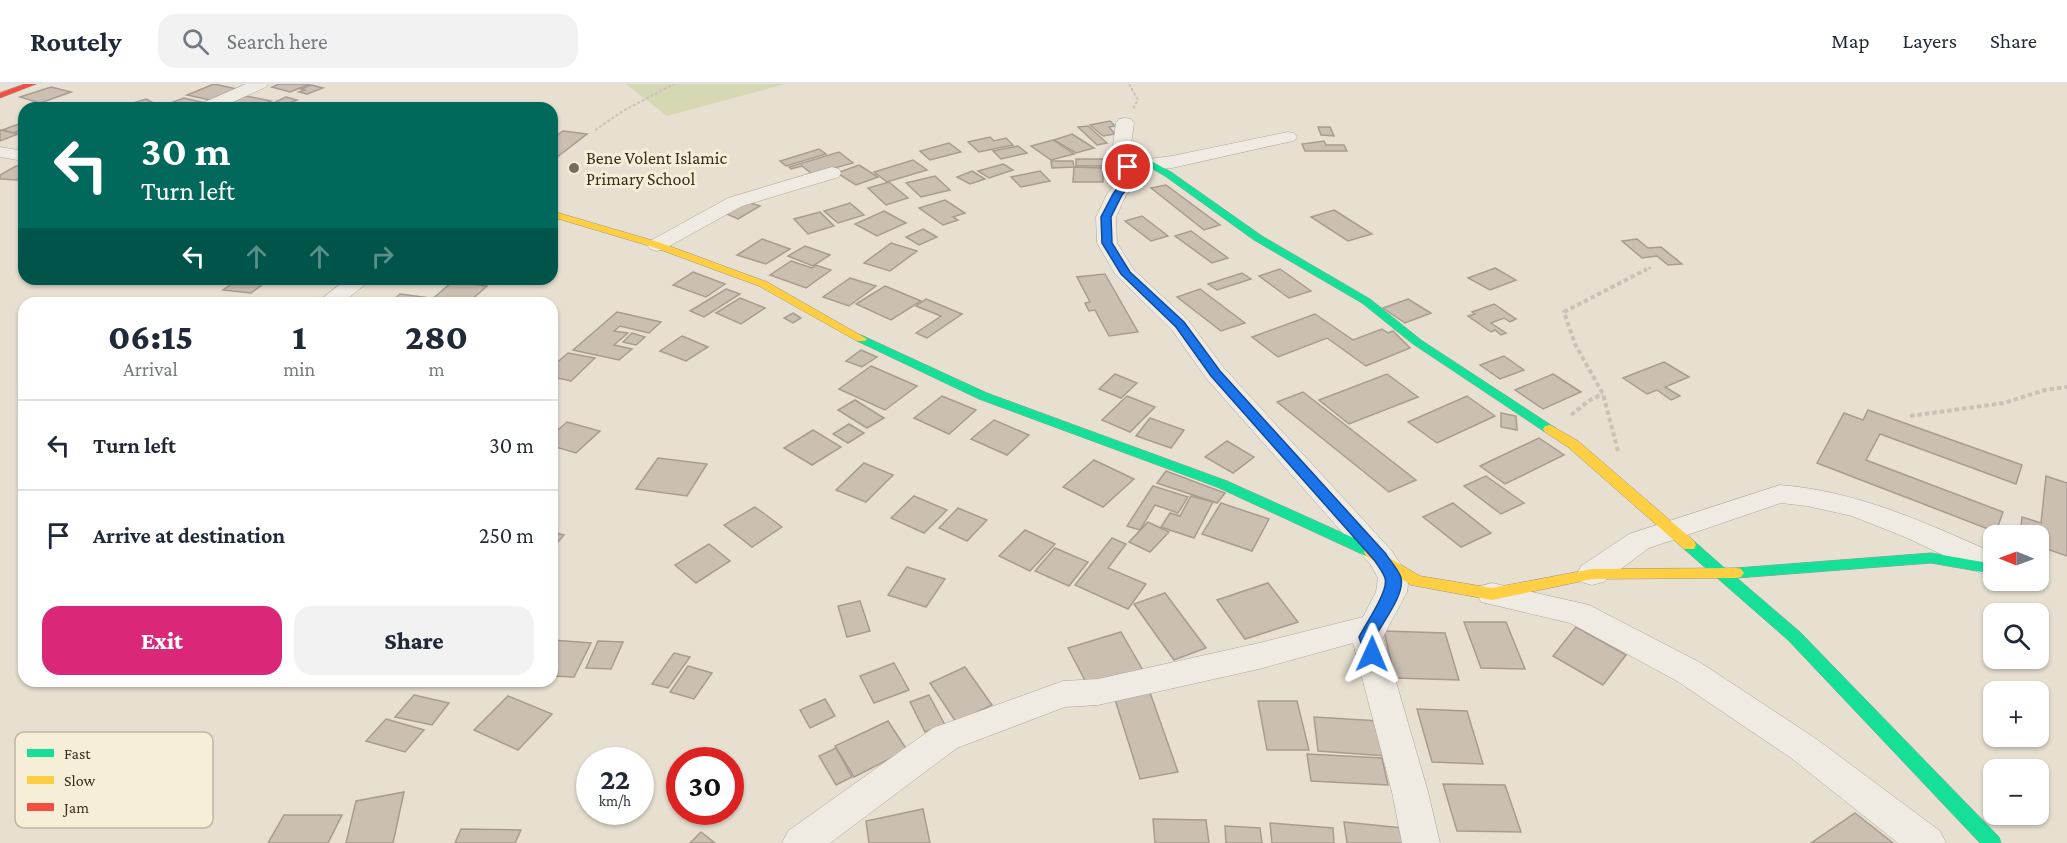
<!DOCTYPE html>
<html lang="en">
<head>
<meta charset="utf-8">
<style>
	body { margin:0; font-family:"Crimson Pro",serif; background:#f2f2f3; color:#1f2937; height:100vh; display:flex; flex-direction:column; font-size:22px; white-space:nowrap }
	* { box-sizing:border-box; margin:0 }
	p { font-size:20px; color:#747a83 }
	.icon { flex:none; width:33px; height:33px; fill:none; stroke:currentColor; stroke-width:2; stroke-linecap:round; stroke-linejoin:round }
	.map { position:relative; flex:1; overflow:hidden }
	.sheet { position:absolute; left:18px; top:213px; width:540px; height:390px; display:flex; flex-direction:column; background:#fff; border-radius:18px; box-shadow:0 2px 4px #0004 }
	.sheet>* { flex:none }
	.hud { position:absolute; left:18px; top:18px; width:540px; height:183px; border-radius:18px; box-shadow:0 2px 4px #0004; background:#00695c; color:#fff; overflow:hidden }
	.needle { width:39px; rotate:271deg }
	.buttons { position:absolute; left:1983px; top:441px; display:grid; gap:12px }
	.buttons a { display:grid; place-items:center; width:66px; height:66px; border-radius:12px; background:#fff; box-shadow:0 2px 4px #0004; font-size:30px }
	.speed { position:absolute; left:576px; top:663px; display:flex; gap:12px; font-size:30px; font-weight:700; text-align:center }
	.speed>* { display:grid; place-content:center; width:78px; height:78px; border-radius:50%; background:#fff; box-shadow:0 2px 4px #0004; line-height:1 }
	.speed small { font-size:15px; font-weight:400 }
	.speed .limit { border:9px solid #d22; background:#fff; color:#111 }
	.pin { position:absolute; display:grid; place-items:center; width:51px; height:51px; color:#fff; margin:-26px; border:3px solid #fff; border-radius:50%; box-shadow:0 2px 6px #0007 }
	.me { position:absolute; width:66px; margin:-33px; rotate:1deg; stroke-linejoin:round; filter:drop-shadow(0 0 4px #0008) }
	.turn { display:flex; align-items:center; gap:21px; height:126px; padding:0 24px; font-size:27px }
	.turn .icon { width:78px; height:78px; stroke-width:2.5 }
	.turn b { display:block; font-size:42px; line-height:51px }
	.lanes { display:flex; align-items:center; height:57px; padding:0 24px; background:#0003; justify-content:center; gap:30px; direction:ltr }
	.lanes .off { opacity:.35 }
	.eta { display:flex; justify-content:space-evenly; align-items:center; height:102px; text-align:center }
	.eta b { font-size:36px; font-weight:800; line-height:42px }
	.primary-button { display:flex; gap:12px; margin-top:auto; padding:12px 24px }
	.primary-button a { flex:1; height:69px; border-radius:18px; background:#db2777; color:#fff; font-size:24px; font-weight:800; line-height:69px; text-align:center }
	.primary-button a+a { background:#f2f2f3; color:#1f2937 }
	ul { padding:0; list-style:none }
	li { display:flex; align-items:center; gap:18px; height:90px; padding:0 24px; border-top:2px solid #e0e1e3 }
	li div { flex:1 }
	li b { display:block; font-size:22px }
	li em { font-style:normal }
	header { display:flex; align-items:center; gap:36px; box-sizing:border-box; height:84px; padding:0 30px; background:#fff; border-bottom:2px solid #e0e1e3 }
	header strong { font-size:28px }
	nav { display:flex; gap:33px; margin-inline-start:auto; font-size:21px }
	.search { width:420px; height:54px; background:#f2f2f3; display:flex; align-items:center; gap:15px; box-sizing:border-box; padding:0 21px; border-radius:18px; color:#747a83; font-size:22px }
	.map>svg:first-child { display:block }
	.green { fill:#d6d7b3 }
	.building { fill:#cbbfb2; stroke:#a89c90; stroke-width:1.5 }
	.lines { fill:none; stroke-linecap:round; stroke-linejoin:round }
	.street-casing { stroke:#ada599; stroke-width:1 }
	.fast-casing { stroke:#9c958a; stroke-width:1 }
	.slow-casing { stroke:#9c958a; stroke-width:1 }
	.jam-casing { stroke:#9c958a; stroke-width:1 }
	.path-far1 { stroke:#c8c2b9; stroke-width:2; stroke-dasharray:3 2; stroke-linecap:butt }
	.path { stroke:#c8c2b9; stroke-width:4; stroke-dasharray:4.5 3; stroke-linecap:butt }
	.street { fill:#efebe3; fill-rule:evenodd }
	.fast { fill:#16e098; fill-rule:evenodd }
	.slow { fill:#ffcf43; fill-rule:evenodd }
	.jam { fill:#f24e42; fill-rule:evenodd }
	.route { fill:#1a73e8; stroke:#114b97; stroke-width:1.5 }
	.poi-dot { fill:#786c5e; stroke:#f7eed8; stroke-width:2 }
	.labels { text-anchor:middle; stroke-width:6; stroke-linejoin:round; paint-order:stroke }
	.far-poi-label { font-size:18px; fill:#3d2e20; stroke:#f7eed8; text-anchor:start }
	.key { fill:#f7eed8; stroke:#bfb4a1; stroke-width:1.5 }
	.key-label { font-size:16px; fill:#3d2e20 }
</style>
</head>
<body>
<header>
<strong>Routely</strong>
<div class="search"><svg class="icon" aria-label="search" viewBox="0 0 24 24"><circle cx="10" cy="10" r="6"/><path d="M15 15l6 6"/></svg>Search here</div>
<nav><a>Map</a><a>Layers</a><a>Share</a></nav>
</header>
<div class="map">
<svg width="2067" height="759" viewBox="0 0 2067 759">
	<rect width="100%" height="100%" fill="#e7e0d1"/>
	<polygon class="green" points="626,0 785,0 667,32"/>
	<g class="building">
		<polygon points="214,0 237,5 210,16 187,11"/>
		<polygon points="279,0 310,0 290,8 272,3"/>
		<polygon points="311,1 323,4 307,10 299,8 305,6 301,5"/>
		<polygon points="51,3 71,8 40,19 20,13"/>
		<polygon points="246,12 271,17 256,24 221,22"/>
		<polygon points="286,13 297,16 284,21 273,19"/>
		<polygon points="184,14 201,18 186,24 157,24"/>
		<polygon points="146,15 157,21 146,24 132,24 127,21"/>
		<polygon points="1110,37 1115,42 1109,43 1115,50 1103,52 1090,41"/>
		<polygon points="24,38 24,45 14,49 2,46"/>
		<polygon points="1088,42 1107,59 1097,61 1078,43"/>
		<polygon points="1318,43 1330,43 1334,52 1321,51"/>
		<polygon points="0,47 1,46 18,50 0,57"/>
		<polygon points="563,47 587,50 552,77 552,55"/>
		<polygon points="1072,50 1094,64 1076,69 1054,56"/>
		<polygon points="990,53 994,57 1006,54 1013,61 979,68 968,58"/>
		<polygon points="1053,56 1074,70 1051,76 1031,62"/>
		<polygon points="1324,57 1326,61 1344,61 1347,67 1305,67 1302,60"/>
		<polygon points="949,59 961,68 930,76 920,67"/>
		<polygon points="1018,62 1027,69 1001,75 993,67"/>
		<polygon points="819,65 826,70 786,82 780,77"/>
		<polygon points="839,68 853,79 812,90 802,82 791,85 789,83"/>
		<polygon points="1076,75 1105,75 1106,82 1076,82"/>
		<polygon points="913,76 927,86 887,98 874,88"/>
		<polygon points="1051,77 1073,77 1074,83 1052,84"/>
		<polygon points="1003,80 1013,86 989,94 978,87"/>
		<polygon points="859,81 878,93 856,101 837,89"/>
		<polygon points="16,82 24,82 24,92 18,96 0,95 0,91"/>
		<polygon points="1074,83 1103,84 1103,98 1073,98"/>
		<polygon points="972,87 985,95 970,100 957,93"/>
		<polygon points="1040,87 1050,97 1021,103 1011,93"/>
		<polygon points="935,92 950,106 921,113 906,99"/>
		<polygon points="889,98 908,114 886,121 868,104"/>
		<polygon points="1166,101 1220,141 1204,146 1151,104"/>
		<polygon points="945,116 965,129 953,133 958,136 943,141 919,124"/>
		<polygon points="744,117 760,122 738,135 722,128"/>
		<polygon points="850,119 864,131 838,139 824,127"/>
		<polygon points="1334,126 1372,150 1348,157 1311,133"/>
		<polygon points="884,127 906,139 877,152 855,140"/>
		<polygon points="820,128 834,142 808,150 794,135"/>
		<polygon points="1142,132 1168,152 1151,157 1125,137"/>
		<polygon points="923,145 937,153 919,161 906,153"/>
		<polygon points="1191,147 1228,174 1212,179 1175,152"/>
		<polygon points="762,155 790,165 766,180 737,171"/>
		<polygon points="1637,155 1648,164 1661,163 1682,180 1668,181 1657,172 1642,174 1622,157"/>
		<polygon points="891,159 917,167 890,187 864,179"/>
		<polygon points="805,162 830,171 813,182 788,172"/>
		<polygon points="791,177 812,184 816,181 831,186 806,204 770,191"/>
		<polygon points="1495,184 1516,196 1490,206 1468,194"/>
		<polygon points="1280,185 1311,207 1289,214 1259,192"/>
		<polygon points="693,188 725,200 706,213 673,201"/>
		<polygon points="1242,189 1251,195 1217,206 1208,200"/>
		<polygon points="1105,190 1138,248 1109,252 1095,226 1089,227 1085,219 1090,218 1077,193"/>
		<polygon points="850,194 876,202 849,222 823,213"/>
		<polygon points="239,195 270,195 251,209 223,206"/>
		<polygon points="452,198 487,202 468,219 429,218"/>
		<polygon points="885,202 921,217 891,236 856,220"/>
		<polygon points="726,205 740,210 704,233 690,227"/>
		<polygon points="1200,205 1245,239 1221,247 1177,213"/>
		<polygon points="400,210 430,214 423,219 390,219"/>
		<polygon points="740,214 765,224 741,240 716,229"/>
		<polygon points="926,215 962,230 927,254 916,249 941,232 916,222"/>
		<polygon points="1408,215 1431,229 1405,239 1383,224"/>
		<polygon points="1494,220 1516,235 1510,238 1504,234 1491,239 1506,249 1501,251 1495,246 1491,248 1468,232 1475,230 1472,228"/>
		<polygon points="617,228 661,238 649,249 620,242 614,247 628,249 614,261 632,265 619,276 573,266"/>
		<polygon points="793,229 801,234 793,239 784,234"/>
		<polygon points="1315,230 1353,256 1382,245 1388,249 1393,247 1410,264 1366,282 1327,254 1278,273 1252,253"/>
		<polygon points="632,249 645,253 636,261 623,258"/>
		<polygon points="682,252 708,263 686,277 660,267"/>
		<polygon points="861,266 877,273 862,283 846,277"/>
		<polygon points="568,269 595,274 571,297 552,293 552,283"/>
		<polygon points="1504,272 1524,286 1500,295 1480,281"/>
		<polygon points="1664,278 1689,293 1665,303 1680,312 1671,316 1657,306 1647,310 1623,294"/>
		<polygon points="871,282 917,302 885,326 839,305"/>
		<polygon points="1115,290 1137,299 1121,314 1099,305"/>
		<polygon points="1387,290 1418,313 1349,340 1319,316"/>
		<polygon points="1553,290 1581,308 1543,325 1515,306"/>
		<polygon points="1303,308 1416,396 1389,408 1277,318"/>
		<polygon points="942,312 976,326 949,350 914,334"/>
		<polygon points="1127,312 1155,323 1130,348 1102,336"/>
		<polygon points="1467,312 1495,332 1437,359 1408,338"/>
		<polygon points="855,316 884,334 867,344 838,326"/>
		<polygon points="1868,326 2022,381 2016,400 1880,350 1866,376 2003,428 1996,448 1817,379 1844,329 1863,336"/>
		<polygon points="1501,329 1516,332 1517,346 1501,343"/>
		<polygon points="1150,334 1184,346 1171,364 1136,352"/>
		<polygon points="994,336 1029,351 1007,371 971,355"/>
		<polygon points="567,338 600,347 576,369 552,362 552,351"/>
		<polygon points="849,340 864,349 848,359 833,350"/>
		<polygon points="813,346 841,363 812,381 784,364"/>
		<polygon points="1539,354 1564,371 1505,400 1480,382"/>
		<polygon points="1227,357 1254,373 1233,389 1205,373"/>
		<polygon points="658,374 707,380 687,412 636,405"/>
		<polygon points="1094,376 1134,395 1103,423 1063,403"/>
		<polygon points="864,379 893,391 866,418 836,406"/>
		<polygon points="1166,387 1225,409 1217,419 1157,399"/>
		<polygon points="1486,392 1524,419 1501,430 1464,402"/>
		<polygon points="2046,392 2067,399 2067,472 2038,462 2038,452 2020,452 2022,433 2041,439"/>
		<polygon points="1153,402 1188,413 1178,429 1155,421 1140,446 1127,442"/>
		<polygon points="914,412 947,426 924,449 891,434"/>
		<polygon points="1191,412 1213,418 1194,454 1161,443 1170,429 1180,432"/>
		<polygon points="1221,419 1269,435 1252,467 1202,450"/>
		<polygon points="1453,419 1491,449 1461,463 1423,433"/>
		<polygon points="755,423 782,443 752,463 724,441"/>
		<polygon points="958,424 987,436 967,457 939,444"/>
		<polygon points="1148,438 1169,448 1150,468 1129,458"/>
		<polygon points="1025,446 1055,460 1030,487 999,472"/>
		<polygon points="552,448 564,451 552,465"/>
		<polygon points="1112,454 1126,460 1108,484 1146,500 1128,525 1075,501"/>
		<polygon points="709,460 730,477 696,499 675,481"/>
		<polygon points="1055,464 1088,478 1069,502 1035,487"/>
		<polygon points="907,483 945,495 926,523 888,511"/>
		<polygon points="1268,499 1298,538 1245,555 1217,516"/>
		<polygon points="1165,509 1206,564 1174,576 1134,520"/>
		<polygon points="860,517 870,547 847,553 838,522"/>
		<polygon points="1464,538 1506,538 1525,585 1481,584"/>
		<polygon points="1576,543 1626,571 1603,601 1553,572"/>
		<polygon points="1384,547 1445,549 1459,596 1395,594"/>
		<polygon points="1121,548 1144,588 1089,604 1068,564"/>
		<polygon points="552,556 591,559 574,593 552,592"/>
		<polygon points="598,557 623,558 611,585 586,584"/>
		<polygon points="674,569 690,573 668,604 652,600"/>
		<polygon points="894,579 909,606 874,619 860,592"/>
		<polygon points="688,582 712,589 694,615 670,608"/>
		<polygon points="965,583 992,621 956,638 930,599"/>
		<polygon points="1148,603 1178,688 1140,695 1113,609"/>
		<polygon points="414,611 449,619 432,641 395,633"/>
		<polygon points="929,611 945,641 925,648 910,618"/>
		<polygon points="508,612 552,630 518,666 474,646"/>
		<polygon points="825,615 835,632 810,644 800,626"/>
		<polygon points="1258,617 1297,617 1309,666 1267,666"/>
		<polygon points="1417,625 1467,627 1483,680 1432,678"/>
		<polygon points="1314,633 1380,637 1386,672 1318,667"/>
		<polygon points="386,635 424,646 405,668 366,657"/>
		<polygon points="888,637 907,666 854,693 835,662"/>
		<polygon points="836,664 852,693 836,701 819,672"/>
		<polygon points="1307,670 1382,674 1388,701 1311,697"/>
		<polygon points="1443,700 1505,701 1521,748 1457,747"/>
		<polygon points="404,708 393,759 346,759 356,717"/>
		<polygon points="923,725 930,759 869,759 866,737"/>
		<polygon points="1855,729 1893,759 1811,759"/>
		<polygon points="284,731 342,731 328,759 268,759"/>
		<polygon points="1153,735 1206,736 1209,759 1155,759"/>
		<polygon points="1344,738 1403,744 1405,759 1347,759"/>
		<polygon points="1270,739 1333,744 1334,759 1272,759"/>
		<polygon points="1225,742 1260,744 1262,759 1226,759"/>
		<polygon points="461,745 521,746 515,759 455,759"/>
		<polygon points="701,748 715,759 690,759"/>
	</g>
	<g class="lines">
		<g class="street-casing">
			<g id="street">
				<polygon points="246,0 268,0 266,3 220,24 198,24 200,20"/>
				<path d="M1125,34L1131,35L1134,39L1129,75L1132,77L1172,72L1288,48L1294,49L1297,53L1294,57L1288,58L1172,84L1139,87L1141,92L1126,111L1116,133L1117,159L1134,186L1188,236L1224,284L1391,466C1400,480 1411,491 1407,508L1383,553L1428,708L1440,759H1402L1392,708L1353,559L1259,585L1098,621L1065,623L957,664L830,759H782L788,747L933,644L1063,597L1098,595L1259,559L1363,533L1376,508L1378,494L1370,480L1206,294L1172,246L1115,190L1097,159L1096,133L1107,110L1122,92L1111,76L1116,39L1119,35Z"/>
				<polygon points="0,63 24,67 24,77 0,73"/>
				<polygon points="832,83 839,85 841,89 839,93 742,122 664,165 657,167 650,165 647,161 650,157 728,114"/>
				<polygon points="347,195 372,195 342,219 316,219"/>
				<path d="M1780,401C1857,407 1924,438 1994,469V491L1981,489L1905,453L1852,432L1807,422L1781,419L1649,464L1603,498L1592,501L1581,498L1577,490L1581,482L1629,450Z"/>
				<polygon points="1492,499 1589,521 1701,579 1815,654 1940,747 1946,759 1898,759 1791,674 1677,597 1570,539 1481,518 1477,510 1481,502"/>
			</g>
		</g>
		<g class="fast-casing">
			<g id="fast">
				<polygon points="1153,78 1171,88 1262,152 1370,215 1421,256 1557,345 1555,348 1545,348 1413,260 1362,219 1254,156 1165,92 1151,84 1128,86 1123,83 1128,80"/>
				<polygon points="861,251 987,309 1227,397 1376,464 1378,468 1376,472 1366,472 1217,403 979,315 857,257 855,255 857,253"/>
				<polygon points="1689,456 1694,457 1729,488 1736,484 1931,469 1994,480 1994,490 1931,479 1737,494 1800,548 1999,753 2001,759 1980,759 1788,556 1684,465 1682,461 1684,457"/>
			</g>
		</g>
		<g class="slow-casing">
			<g id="slow">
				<polygon points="552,127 661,159 767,198 867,255 865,257 857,257 759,202 653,163 552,133"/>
				<polygon points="1550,341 1578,357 1694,457 1696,461 1694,465 1684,465 1568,363 1545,348 1543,345 1545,342"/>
				<polygon points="1371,463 1420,492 1492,504 1592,485 1736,484 1741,485 1744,489 1741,493 1736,494 1592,495 1492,516 1411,501 1366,472 1364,468 1366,464"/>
			</g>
		</g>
		<g class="jam-casing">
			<polygon id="jam" points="25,0 36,0 0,14 0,9"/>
		</g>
		<g class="path-far1">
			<polyline points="1129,0 1138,16 1133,25"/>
			<polyline points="595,46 623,27 674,0"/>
			<polyline points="1644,187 1652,183"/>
		</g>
		<g class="path">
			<polyline points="1571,331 1590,316 1603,310"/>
			<polyline points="1910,332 2004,319 2045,306 2067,303"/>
			<polyline points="1618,367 1603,310 1575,260 1564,228 1647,185"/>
		</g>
		<use href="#street" class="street"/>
		<use href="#fast" class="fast"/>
		<use href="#slow" class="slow"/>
		<use href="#jam" class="jam"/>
	</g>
	<path class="route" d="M1128,80L1131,81L1137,92L1122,111L1111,133L1112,159L1130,188L1184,238L1220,287L1386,470C1390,477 1399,486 1401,494C1405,510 1383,538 1375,553L1380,570L1378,574L1372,576L1366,574L1359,553C1366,539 1389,507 1385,494C1383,488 1378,482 1375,477L1211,292L1176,243L1121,190L1102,159L1101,133L1113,110L1127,91L1123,83Z"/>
	<circle class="poi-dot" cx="574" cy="84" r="6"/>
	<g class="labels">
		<g class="far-poi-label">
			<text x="586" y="80">Bene Volent Islamic<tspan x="586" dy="21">Primary School</tspan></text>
		</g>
	</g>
	<rect x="15" y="648" width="198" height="96" rx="9" class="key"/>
	<rect x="27" y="665" width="27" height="8" fill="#16e098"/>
	<rect x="27" y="692" width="27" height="8" fill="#ffcf43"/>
	<rect x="27" y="719" width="27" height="8" fill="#f24e42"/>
	<g class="key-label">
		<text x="64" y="675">Fast</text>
		<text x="64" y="702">Slow</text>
		<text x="64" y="729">Jam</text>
	</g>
</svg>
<div class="buttons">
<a><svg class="needle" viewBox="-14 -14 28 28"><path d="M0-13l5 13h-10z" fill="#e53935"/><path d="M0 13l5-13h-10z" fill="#747a83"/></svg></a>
<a><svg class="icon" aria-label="search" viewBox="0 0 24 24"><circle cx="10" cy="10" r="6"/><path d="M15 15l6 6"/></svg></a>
<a>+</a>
<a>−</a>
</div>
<div class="speed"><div>22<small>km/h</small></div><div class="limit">30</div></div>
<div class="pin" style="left:1128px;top:83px;background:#d93025"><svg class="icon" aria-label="arrive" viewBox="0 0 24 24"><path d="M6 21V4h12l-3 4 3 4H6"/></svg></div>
<svg class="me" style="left:1372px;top:570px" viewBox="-20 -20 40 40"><path d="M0-17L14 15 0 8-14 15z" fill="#1a73e8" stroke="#fff" stroke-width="4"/></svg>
<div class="hud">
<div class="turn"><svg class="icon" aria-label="left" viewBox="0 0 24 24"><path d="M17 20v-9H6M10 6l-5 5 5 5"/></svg><div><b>30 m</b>Turn left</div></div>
<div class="lanes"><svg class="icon" aria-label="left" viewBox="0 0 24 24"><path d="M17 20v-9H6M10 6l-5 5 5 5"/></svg><svg class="icon off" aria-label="ahead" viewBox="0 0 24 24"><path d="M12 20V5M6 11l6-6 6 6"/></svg><svg class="icon off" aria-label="ahead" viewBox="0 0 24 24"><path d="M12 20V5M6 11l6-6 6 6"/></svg><svg class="icon off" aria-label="right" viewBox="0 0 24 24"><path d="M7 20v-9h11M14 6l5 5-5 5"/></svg></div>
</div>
<section class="sheet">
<div class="eta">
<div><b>06:15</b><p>Arrival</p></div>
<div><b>1</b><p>min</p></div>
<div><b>280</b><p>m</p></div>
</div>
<ul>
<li><svg class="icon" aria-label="left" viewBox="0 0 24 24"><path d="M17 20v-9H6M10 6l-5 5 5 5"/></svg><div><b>Turn left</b></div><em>30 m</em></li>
<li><svg class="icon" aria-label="arrive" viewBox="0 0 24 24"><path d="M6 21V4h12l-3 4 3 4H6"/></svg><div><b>Arrive at destination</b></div><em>250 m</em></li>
</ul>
<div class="primary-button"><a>Exit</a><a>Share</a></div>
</section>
</div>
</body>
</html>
